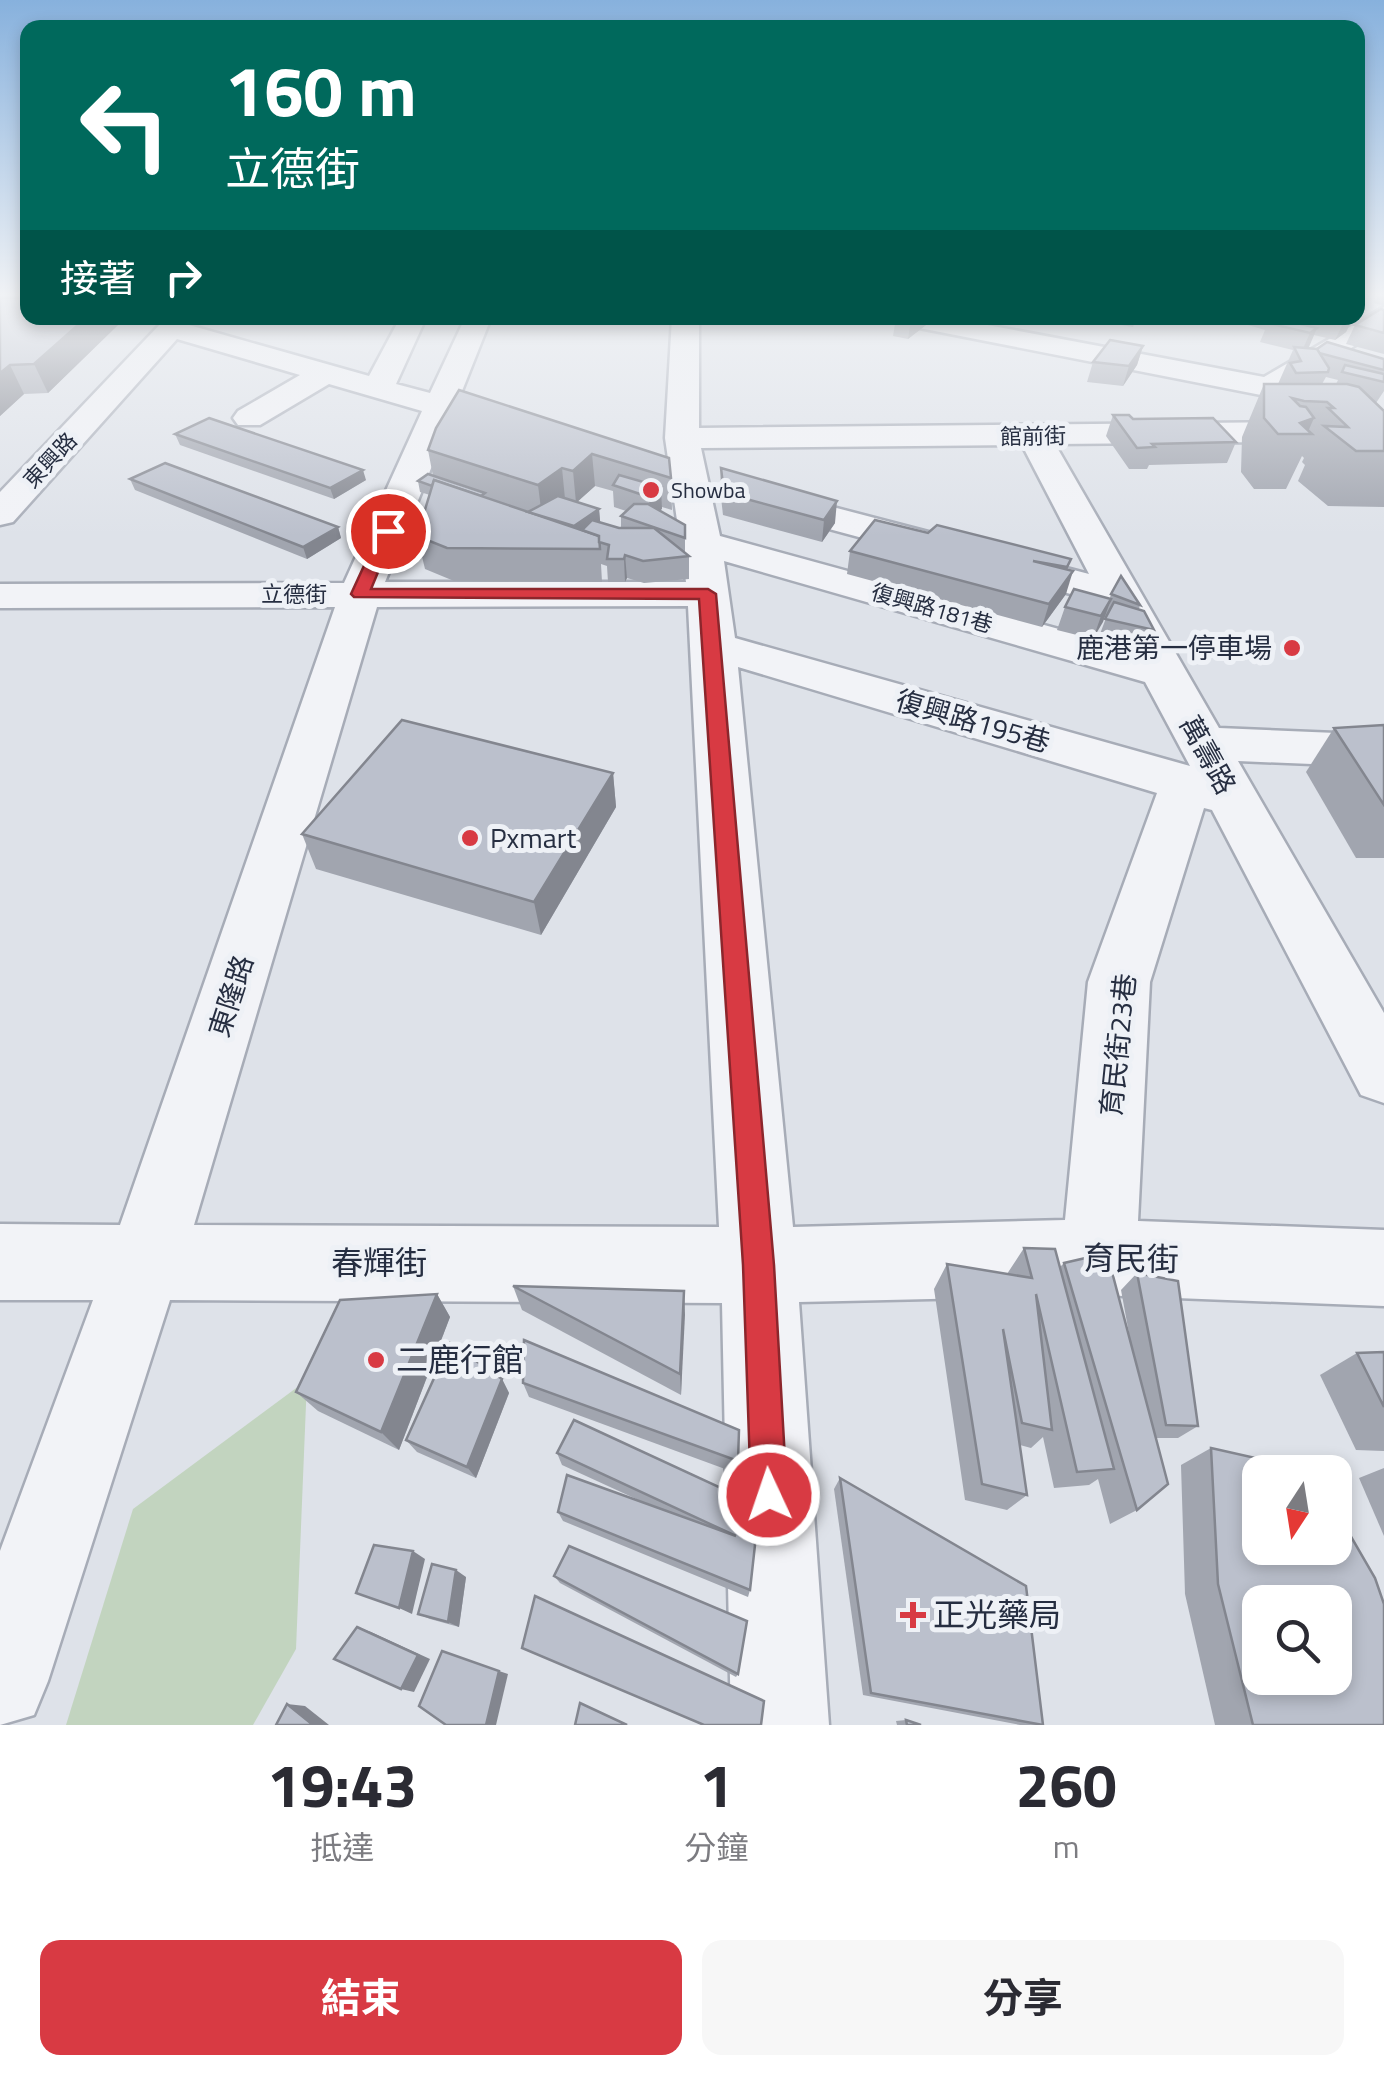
<!DOCTYPE html>
<html lang="zh-TW">
<head>
<meta charset="utf-8">
<style>
	body { margin:0; font-family:"Titillium Web","Noto Sans TC",sans-serif; background:#f7f7f7; color:#2b2b33; height:100vh; display:flex; flex-direction:column; font-size:38px; white-space:nowrap }
	* { box-sizing:border-box; margin:0 }
	p { font-size:32px; color:#7c7c81 }
	.icon { flex:none; width:55px; height:55px; fill:none; stroke:currentColor; stroke-width:2; stroke-linecap:round; stroke-linejoin:round }
	.map { position:relative; height:1725px; overflow:hidden }
	.drawer { display:flex; flex-direction:column; background:#fff; flex:1 }
	.drawer>* { flex:none }
	.banner { position:absolute; left:20px; top:20px; width:1345px; height:305px; border-radius:20px; box-shadow:0 5px 15px #0003; background:#00695c; color:#fff; overflow:hidden }
	.needle { width:65px; rotate:192deg }
	.buttons { position:absolute; left:1242px; top:1455px; display:grid; gap:20px }
	.buttons a { display:grid; place-items:center; width:110px; height:110px; border-radius:20px; background:#fff; box-shadow:0 5px 15px #0003; font-size:50px }
	.pin { position:absolute; display:grid; place-items:center; width:85px; height:85px; color:#fff; margin:-42px; border:5px solid #fff; border-radius:50%; box-shadow:0 2px 10px #0007 }
	.me { position:absolute; width:110px; margin:-55px; rotate:357deg; stroke-linejoin:round; filter:drop-shadow(0 0 8px #0008) }
	.turn { display:flex; align-items:center; gap:35px; height:210px; padding:0 40px; font-size:45px }
	.turn .icon { width:130px; height:130px; stroke-width:2.5 }
	.turn b { display:block; font-size:70px; line-height:85px }
	.then { display:flex; align-items:center; height:95px; padding:0 40px; background:#0003; gap:20px; font-size:38px }
	.eta { display:flex; justify-content:space-evenly; align-items:center; height:170px; text-align:center }
	.eta b { font-size:60px; font-weight:700; line-height:70px }
	.button { display:flex; gap:20px; margin-top:auto; padding:20px 40px }
	.button a { flex:1; height:115px; border-radius:20px; background:#d83a43; color:#fff; font-size:40px; font-weight:700; line-height:115px; text-align:center }
	.button a+a { background:#f7f7f7; color:#2b2b33 }
	.map>svg:first-child { display:block }
	.green { fill:#c2d4bf }
	.lines { fill:none; stroke-linecap:round; stroke-linejoin:round }
	.minor-casing { stroke:#a7acb7; stroke-width:5 }
	.minor { fill:#f2f3f7; fill-rule:evenodd }
	.wall { fill:#a1a5af; fill-rule:evenodd }
	.shaded-wall { fill:#83868f }
	.building { fill:#bbc0cc; stroke:#83868f; stroke-width:2.5; fill-rule:evenodd }
	.route { fill:#d83a43; stroke:#8c262c; stroke-width:2.5 }
	.poi-dot { fill:#d83a43; stroke:#eef1f6; stroke-width:4 }
	.labels { text-anchor:middle; stroke-width:10; stroke-linejoin:round; paint-order:stroke }
	.far-street-label { font-size:22px; fill:#262e41; stroke:#eef1f6 }
	.far-poi-label { font-size:22px; fill:#262e41; stroke:#eef1f6; text-anchor:start }
	.poi-label { font-size:28px; fill:#262e41; stroke:#eef1f6; text-anchor:end }
	.street-label { font-size:28px; fill:#262e41; stroke:#eef1f6 }
	.near-street-label { font-size:32px; fill:#262e41; stroke:#eef1f6 }
	.near-poi-label { font-size:32px; fill:#262e41; stroke:#eef1f6; text-anchor:start }
</style>
</head>
<body>
<div class="map">
<svg width="1384" height="1725" viewBox="0 0 1384 1725">
	<rect width="100%" height="100%" fill="#dee2e9"/>
	<polygon class="green" points="307,1380 296,1649 253,1725 66,1725 133,1509"/>
	<g class="lines">
		<g class="minor-casing">
			<g id="minor">
				<polygon points="1384,307 1384,327 1293,385 1345,402 1350,409 1345,416 1334,419 1261,395 909,326 895,318 950,318 1264,377"/>
				<path d="M166,318H194L189,325L369,376L400,318H426L396,384L430,393L465,318H491L458,401L486,409L491,416L486,423L475,426L451,419L385,582H686L665,438L672,318H699V428L1384,421V441L1055,444L1219,728L1384,735V767L1238,761L1384,1013V1103L1361,1095L1212,810L1204,808L1150,982L1138,1221L1384,1230V1306L1099,1295L799,1302L829,1725H731L722,1303L170,1300L48,1681L34,1715L0,1725V1551L93,1300H0V1224L120,1225L335,607L0,608V584L344,583L422,411L329,384L260,425H238L233,418L238,411L300,375L177,339L13,522L0,525V492ZM1022,445L1089,574L764,489L751,492L746,500L751,508L1104,603L1128,648L720,536L701,448ZM724,561L1145,682L1190,766L735,638ZM688,606L719,1227L194,1225L377,607ZM738,667L1157,793L1088,982L1065,1220L793,1227Z"/>
			</g>
		</g>
		<use href="#minor" class="minor"/>
	</g>
	<g class="wall">
		<polygon points="0,295 28,295 28,318 117,318 119,324 48,393 24,394 0,416"/>
		<polygon points="1378,295 1384,295 1384,306 1374,303"/>
		<polygon points="1384,310 1384,354 1346,344 1355,325"/>
		<polygon points="896,318 928,318 926,325 908,339 893,336"/>
		<polygon points="1104,318 1137,318 1133,327 1103,322"/>
		<path d="M1251,318H1353L1346,332L1335,340L1314,335L1307,348L1384,359V391L1376,403L1384,411V507L1328,506L1298,481L1305,465L1302,462L1304,458L1302,456L1286,489H1254L1241,472L1242,437L1264,384H1278L1293,350L1260,342L1265,330L1248,325ZM1326,377L1338,380L1336,384H1322Z"/>
		<polygon points="1143,346 1137,365 1123,386 1087,382 1093,362"/>
		<path d="M459,390L671,478L672,510L662,507L659,511L685,525V554L689,556V579L644,583L627,578L625,582H608L607,566L601,564L602,582L454,581L425,569L417,536L430,495L420,492L418,481L433,476L428,450ZM595,486L613,491L614,507L626,511L621,516V528L600,522L599,509L577,502Z"/>
		<polygon points="1113,415 1133,419 1236,442 1227,463 1149,465 1147,469 1129,469 1106,436"/>
		<polygon points="175,434 366,480 334,499 180,445"/>
		<polygon points="721,468 835,523 822,542 723,515 720,489"/>
		<polygon points="130,479 338,527 341,538 307,559 135,490"/>
		<polygon points="928,533 1071,559 1067,569 1066,594 1042,627 847,574 850,551"/>
		<polygon points="1111,594 1140,605 1139,609 1154,630 1144,653 1097,642 1106,618 1104,617 1093,639 1057,630 1065,607 1110,598"/>
		<polygon points="1384,725 1384,858 1356,858 1306,772 1334,728"/>
		<polygon points="613,773 616,807 541,935 316,869 302,834"/>
		<polygon points="1024,1248 1060,1267 1064,1263 1131,1344 1121,1290 1137,1273 1198,1426 1178,1438 1155,1438 1137,1510 1110,1524 1098,1479 1089,1485 1054,1488 1043,1437 1031,1448 1020,1445 1027,1495 1007,1510 965,1500 934,1289 947,1264 1007,1274"/>
		<polygon points="513,1286 684,1291 681,1395 522,1310"/>
		<polygon points="437,1294 450,1317 399,1450 318,1411 296,1392"/>
		<polygon points="1384,1352 1384,1451 1356,1450 1320,1375 1357,1353"/>
		<polygon points="502,1379 509,1393 476,1478 417,1452 406,1440"/>
		<polygon points="523,1383 738,1461 736,1473 529,1397"/>
		<polygon points="1211,1448 1384,1725 1215,1725 1185,1594 1181,1465"/>
		<polygon points="557,1453 745,1499 750,1590 748,1597 563,1521 558,1512 645,1503 562,1465"/>
		<polygon points="1384,1468 1384,1536 1359,1478"/>
		<polygon points="840,1478 1043,1725 1020,1725 863,1695 834,1489"/>
		<polygon points="554,1576 738,1674 736,1677 560,1583"/>
		<polygon points="466,1577 459,1627 430,1619 418,1614"/>
		<polygon points="906,1720 921,1725 897,1725 896,1721"/>
	</g>
	<g class="shaded-wall">
		<polygon points="86,318 117,318 119,324 48,393 34,364"/>
		<polygon points="915,318 928,318 926,325 908,339 911,320"/>
		<polygon points="1309,318 1313,318 1306,332 1301,331 1306,320"/>
		<polygon points="1349,318 1353,318 1346,332 1335,340 1344,322"/>
		<polygon points="1317,328 1309,347 1301,353 1310,333"/>
		<polygon points="1143,346 1137,365 1123,386 1129,366"/>
		<polygon points="10,365 24,394 0,416 0,373"/>
		<polygon points="1314,418 1307,434 1300,423"/>
		<polygon points="592,454 595,486 576,503 573,471"/>
		<polygon points="562,468 565,499 542,517 538,485"/>
		<polygon points="363,470 366,480 334,499 330,488"/>
		<polygon points="661,487 662,509 650,519 649,497"/>
		<polygon points="837,501 835,523 822,542 824,520"/>
		<polygon points="599,509 601,531 579,547 574,526"/>
		<polygon points="338,527 341,538 307,559 303,547"/>
		<polygon points="625,555 627,578 625,582 624,559"/>
		<polygon points="1073,571 1066,594 1042,627 1049,604"/>
		<polygon points="1111,599 1103,622 1093,639 1101,616"/>
		<polygon points="613,773 616,807 541,935 534,902"/>
		<polygon points="684,1291 685,1315 681,1395 680,1374"/>
		<polygon points="437,1294 450,1317 399,1450 381,1432"/>
		<polygon points="502,1379 509,1393 476,1478 467,1467"/>
		<polygon points="413,1551 425,1559 412,1614 399,1608"/>
		<polygon points="456,1570 466,1577 459,1627 448,1622"/>
		<polygon points="357,1627 371,1632 430,1659 414,1692 401,1689"/>
		<polygon points="499,1671 508,1674 496,1725 486,1725"/>
		<polygon points="287,1704 305,1706 329,1725 313,1725"/>
	</g>
	<g class="building">
		<polygon points="28,297 28,318 86,318 34,364 10,365 0,373 0,298"/>
		<polygon points="1381,309 1384,310 1384,333 1355,325"/>
		<polygon points="1276,318 1317,328 1310,333 1268,323"/>
		<polygon points="1328,318 1349,318 1344,322"/>
		<polygon points="1110,340 1143,346 1129,366 1093,362"/>
		<polygon points="1327,342 1384,359 1384,370 1319,353 1317,349"/>
		<polygon points="1294,347 1317,349 1329,368 1328,372 1296,373 1290,363 1301,361"/>
		<polygon points="1345,365 1384,374 1384,382 1342,372"/>
		<polygon points="1264,384 1347,384 1359,387 1384,411 1384,451 1356,451 1324,426 1348,427 1328,408 1334,408 1327,402 1304,401 1292,398 1300,406 1306,407 1314,418 1300,423 1312,434 1278,434 1264,418"/>
		<polygon points="459,390 669,458 671,478 592,454 573,471 562,468 538,485 428,450 436,428"/>
		<polygon points="1113,415 1129,415 1133,419 1213,418 1236,442 1152,444 1155,447 1137,448"/>
		<polygon points="209,418 363,470 330,488 175,434"/>
		<polygon points="165,463 338,527 303,547 130,479"/>
		<polygon points="721,468 837,501 824,520 724,493"/>
		<polygon points="428,474 485,493 481,496 434,480 432,486 418,481"/>
		<polygon points="619,475 661,487 649,497 613,485"/>
		<polygon points="434,480 599,536 600,549 447,548 417,536"/>
		<polygon points="558,496 599,509 574,526 528,512"/>
		<polygon points="634,504 648,504 685,525 685,538 621,516"/>
		<polygon points="592,520 619,528 654,528 689,556 643,561 625,555 624,559 607,559 609,545 599,542 599,536 582,530"/>
		<polygon points="875,520 928,533 937,525 1071,559 1067,567 1033,561 1073,571 1049,604 850,551"/>
		<polygon points="1121,576 1140,605 1111,594"/>
		<polygon points="1074,589 1111,599 1101,616 1065,607"/>
		<polygon points="1114,602 1144,611 1154,630 1105,619"/>
		<polygon points="402,720 613,773 534,902 302,834"/>
		<polygon points="1384,725 1384,805 1334,728"/>
		<polygon points="1024,1248 1055,1249 1114,1469 1077,1472 1036,1294 1052,1430 1022,1423 1003,1329 1027,1495 982,1484 947,1264 1032,1278"/>
		<polygon points="1107,1253 1168,1484 1137,1510 1064,1263"/>
		<polygon points="1137,1273 1178,1281 1198,1426 1166,1425"/>
		<polygon points="513,1286 684,1291 680,1374"/>
		<polygon points="437,1294 381,1432 296,1392 340,1300"/>
		<polygon points="524,1340 739,1430 738,1461 523,1383"/>
		<polygon points="450,1343 502,1379 467,1467 406,1440"/>
		<polygon points="1384,1352 1384,1407 1357,1353"/>
		<polygon points="574,1420 745,1499 755,1545 750,1590 558,1512 567,1475 736,1536 557,1453"/>
		<path d="M1211,1448L1313,1471L1314,1472H1260V1548H1335V1509L1375,1578L1384,1604V1725H1253L1218,1584ZM1260,1602H1335V1678H1260Z"/>
		<polygon points="840,1478 1026,1586 1043,1725 871,1693"/>
		<polygon points="374,1545 413,1551 399,1608 356,1593"/>
		<polygon points="569,1546 747,1621 738,1674 554,1576"/>
		<polygon points="432,1564 456,1570 448,1622 418,1614"/>
		<polygon points="535,1596 764,1701 761,1725 704,1725 522,1648"/>
		<polygon points="357,1627 418,1655 401,1689 334,1659"/>
		<polygon points="442,1651 499,1671 486,1725 446,1725 419,1706"/>
		<polygon points="580,1703 627,1725 575,1725"/>
		<polygon points="287,1704 313,1725 276,1725"/>
		<polygon points="906,1720 921,1725 907,1725"/>
	</g>
	<linearGradient id="sky" x2="0" y2="1"><stop stop-color="#87b1dd"/><stop offset="0.55" stop-color="#f0f2f5"/><stop offset="1" stop-color="#f0f2f5" stop-opacity="0"/></linearGradient>
	<rect width="1384" height="536" fill="url(#sky)"/>
	<polygon class="route" points="388,527 395,531 371,589 708,589 716,594 774,1265 787,1495 782,1508 769,1513 756,1508 751,1495 743,1265 699,599 354,597 351,594 380,531"/>
	<g class="poi-dot">
		<circle cx="651" cy="490" r="10"/>
		<circle cx="1292" cy="648" r="10"/>
		<circle cx="470" cy="838" r="10"/>
		<circle cx="376" cy="1360" r="10"/>
		<path d="M908 1600h10v10h10v10h-10v10h-10v-10h-10v-10h10z"/>
	</g>
	<g class="labels">
		<g class="far-street-label">
			<text transform="translate(1033 436) rotate(-1)" y="8">館前街</text>
			<text transform="translate(50 460) rotate(-47)" y="8">東興路</text>
			<text x="294" y="602">立德街</text>
			<text transform="translate(932 608) rotate(16)" y="8">復興路181巷</text>
		</g>
		<g class="far-poi-label">
			<text x="671" y="498">Showba</text>
		</g>
		<g class="poi-label">
			<text x="1272" y="658">鹿港第一停車場</text>
			<text x="490" y="848" text-anchor="start">Pxmart</text>
		</g>
		<g class="street-label">
			<text transform="translate(973 721) rotate(16)" y="10">復興路195巷</text>
			<text transform="translate(1208 755) rotate(61)" y="10">萬壽路</text>
			<text transform="translate(231 996) rotate(-72)" y="10">東隆路</text>
			<text transform="translate(1118 1045) rotate(-84)" y="10">育民街23巷</text>
		</g>
		<g class="near-street-label">
			<text transform="translate(1131 1259) rotate(1)" y="11">育民街</text>
			<text x="379" y="1274">春輝街</text>
		</g>
		<g class="near-poi-label">
			<text x="396" y="1371">二鹿行館</text>
			<text x="933" y="1626">正光藥局</text>
		</g>
	</g>
</svg>
<div class="buttons">
<a><svg class="needle" viewBox="-14 -14 28 28"><path d="M0-13l5 13h-10z" fill="#e53935"/><path d="M0 13l5-13h-10z" fill="#7c7c81"/></svg></a>
<a><svg class="icon" aria-label="search" viewBox="0 0 24 24"><circle cx="10" cy="10" r="6"/><path d="M15 15l6 6"/></svg></a>
</div>
<div class="pin" style="left:388px;top:531px;background:#d93025"><svg class="icon" aria-label="arrive" viewBox="0 0 24 24"><path d="M6 21V4h12l-3 4 3 4H6"/></svg></div>
<svg class="me" style="left:769px;top:1495px" viewBox="-20 -20 40 40"><circle r="17" fill="#d83a43" stroke="#fff" stroke-width="3"/><path d="M0-11L8 9 0 5-8 9z" fill="#fff"/></svg>
<div class="banner">
<div class="turn"><svg class="icon" aria-label="left" viewBox="0 0 24 24"><path d="M17 20v-9H6M10 6l-5 5 5 5"/></svg><div><b>160 m</b>立德街</div></div>
<div class="then">接著<svg class="icon" aria-label="right" viewBox="0 0 24 24"><path d="M7 20v-9h11M14 6l5 5-5 5"/></svg></div>
</div>
</div>
<section class="drawer">
<div class="eta">
<div><b>19:43</b><p>抵達</p></div>
<div><b>1</b><p>分鐘</p></div>
<div><b>260</b><p>m</p></div>
</div>
<div class="button"><a>結束</a><a>分享</a></div>
</section>
</body>
</html>
